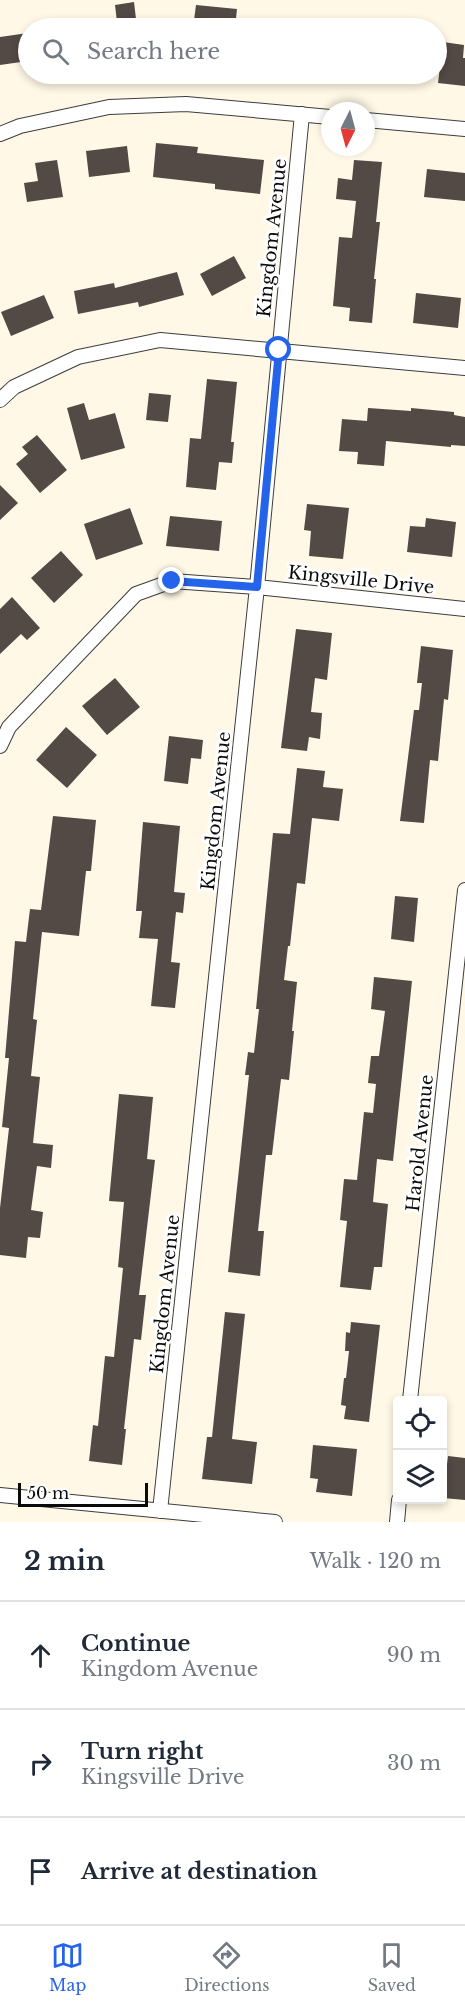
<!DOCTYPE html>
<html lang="en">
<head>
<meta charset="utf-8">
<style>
  body { margin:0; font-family:"Libre Baskerville",serif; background:#f6f6f7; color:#1f2937 }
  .controls { position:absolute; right:18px; bottom:18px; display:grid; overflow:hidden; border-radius:6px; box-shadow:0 3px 9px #0003 }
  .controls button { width:54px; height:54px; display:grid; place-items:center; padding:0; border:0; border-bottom:2px solid #e0e1e3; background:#fff; color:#1f2937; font:30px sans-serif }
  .compass { position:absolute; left:321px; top:102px; width:54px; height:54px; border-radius:50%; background:#fff; box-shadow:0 3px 9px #0003; rotate:186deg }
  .scale { position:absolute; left:18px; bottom:15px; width:130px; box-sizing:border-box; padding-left:6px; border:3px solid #0a0a0a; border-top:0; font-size:16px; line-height:21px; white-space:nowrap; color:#0a0a0a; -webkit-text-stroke:4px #fff; paint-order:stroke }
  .stop { position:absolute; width:18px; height:18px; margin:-14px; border:4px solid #2563eb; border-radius:50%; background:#fff }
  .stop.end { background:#2563eb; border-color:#fff; box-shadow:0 2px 6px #0008 }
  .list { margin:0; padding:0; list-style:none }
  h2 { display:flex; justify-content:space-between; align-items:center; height:78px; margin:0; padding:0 24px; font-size:26px }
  h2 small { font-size:20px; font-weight:400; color:#747a83 }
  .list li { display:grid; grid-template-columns:39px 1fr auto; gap:18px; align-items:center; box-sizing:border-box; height:108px; padding:0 24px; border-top:2px solid #e0e1e3 }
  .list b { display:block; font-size:22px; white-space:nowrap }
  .list p { margin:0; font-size:20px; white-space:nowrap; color:#747a83 }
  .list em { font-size:20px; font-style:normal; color:#747a83 }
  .icon { flex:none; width:33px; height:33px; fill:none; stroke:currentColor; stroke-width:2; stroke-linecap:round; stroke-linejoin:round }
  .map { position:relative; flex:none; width:465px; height:1522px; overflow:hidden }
  .search { position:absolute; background:#fff; box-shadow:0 3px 9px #0003; left:18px; right:18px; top:18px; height:66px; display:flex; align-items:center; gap:15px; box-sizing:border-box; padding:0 21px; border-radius:33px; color:#747a83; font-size:22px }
  .sheet { height:402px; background:#fff }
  nav { display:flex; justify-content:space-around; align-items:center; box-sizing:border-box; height:84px; border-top:2px solid #e0e1e3; background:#fff; font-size:16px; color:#747a83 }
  nav a { display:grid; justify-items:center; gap:3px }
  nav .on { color:#2563eb }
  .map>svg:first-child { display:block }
  .building { fill:#534945 }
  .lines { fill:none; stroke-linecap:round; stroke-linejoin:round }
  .street-casing { stroke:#3d3d3d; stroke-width:16 }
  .street { stroke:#fff; stroke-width:14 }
  .route { stroke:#2563eb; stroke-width:8 }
  .labels { text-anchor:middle; stroke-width:6; stroke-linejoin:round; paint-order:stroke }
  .street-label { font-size:18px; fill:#0a0a0a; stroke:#fff }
</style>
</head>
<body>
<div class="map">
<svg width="465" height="1522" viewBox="0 0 465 1522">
  <rect width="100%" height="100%" fill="#fff8e6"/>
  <path class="building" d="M 134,2 L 136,19 L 117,22 L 115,5 Z
    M 196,5 L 237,9 L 235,28 L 193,28 Z
    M 28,33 L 28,61 L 0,65 L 0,37 Z
    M 443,42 L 464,45 L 463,58 L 465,58 L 465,86 L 438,83 Z
    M 156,143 L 198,147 L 197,153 L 264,160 L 260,194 L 215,189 L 215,184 L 153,177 Z
    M 127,146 L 130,172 L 89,177 L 86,151 Z
    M 57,160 L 63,197 L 27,202 L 24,183 L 38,181 L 35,163 Z
    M 354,160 L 382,162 L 376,222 L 380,222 L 374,279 L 376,279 L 372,323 L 349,321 L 350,308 L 333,306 L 339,237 L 352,238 L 356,201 L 336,199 L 338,178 L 352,180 Z
    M 427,169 L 465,173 L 465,201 L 424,197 Z
    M 234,256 L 246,278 L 212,296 L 200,274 Z
    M 177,272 L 184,295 L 139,307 L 138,302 L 78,314 L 74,291 L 114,283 L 115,288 Z
    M 416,293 L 461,298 L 458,328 L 413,323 Z
    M 44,295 L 54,318 L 11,336 L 1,312 Z
    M 207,379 L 237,382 L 231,442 L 234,442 L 232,463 L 219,462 L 216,490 L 186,487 L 190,438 L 201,439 Z
    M 149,393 L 171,395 L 168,422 L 146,420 Z
    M 84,403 L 89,420 L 115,413 L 125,448 L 81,460 L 67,408 Z
    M 368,408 L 411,411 L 411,408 L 454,412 L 454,415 L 465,417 L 465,446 L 451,445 L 451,447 L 386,441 L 384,466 L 357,464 L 358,452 L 339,451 L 342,419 L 367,421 Z
    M 37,435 L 67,470 L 40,493 L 16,464 L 28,454 L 22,447 Z
    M 0,485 L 18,503 L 0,520 Z
    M 307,504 L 349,508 L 343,559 L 309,556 L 311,531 L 304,530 Z
    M 130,508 L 143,544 L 96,560 L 84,524 Z
    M 170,516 L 222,521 L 219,551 L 166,546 Z
    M 426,518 L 456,522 L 452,557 L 407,552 L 410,526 L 425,527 Z
    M 61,551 L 83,575 L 54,603 L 31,578 Z
    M 12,597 L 40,628 L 27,640 L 21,634 L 0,654 L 0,609 Z
    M 296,629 L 332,633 L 327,680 L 315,678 L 311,712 L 322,713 L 320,739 L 309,737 L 307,751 L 281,748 Z
    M 421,646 L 453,650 L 448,700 L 444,699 L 438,761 L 430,760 L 424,823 L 400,821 L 414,710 L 419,710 L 422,683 L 417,683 Z
    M 115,678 L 140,707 L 107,735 L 82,706 Z
    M 66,727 L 97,755 L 67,788 L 36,760 Z
    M 169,736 L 203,740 L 201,759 L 191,758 L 188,784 L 164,781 Z
    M 297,768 L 325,771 L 323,787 L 343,789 L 339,821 L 312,818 L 305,884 L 297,883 L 290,946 L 288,946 L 284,980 L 297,982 L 292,1031 L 294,1031 L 289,1080 L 281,1079 L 272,1155 L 266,1155 L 258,1231 L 264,1231 L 260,1276 L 228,1272 L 249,1075 L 245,1075 L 248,1052 L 254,1053 L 259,1009 L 256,1009 L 273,833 L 290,834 Z
    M 53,816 L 96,820 L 91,871 L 86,871 L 79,936 L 42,932 L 33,1019 L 37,1020 L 31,1076 L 40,1077 L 33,1143 L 53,1145 L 51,1168 L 37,1166 L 31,1210 L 43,1212 L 40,1238 L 28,1237 L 26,1258 L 0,1255 L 0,1208 L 9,1128 L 2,1127 L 9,1058 L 5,1058 L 15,941 L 26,942 L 30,909 L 41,910 Z
    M 143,822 L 180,826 L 174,892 L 185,893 L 183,913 L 176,912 L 171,962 L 180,963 L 175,1008 L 151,1006 L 158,939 L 139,938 L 142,911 L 136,911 Z
    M 395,896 L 418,898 L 414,942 L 391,939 Z
    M 374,977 L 412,981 L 393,1161 L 377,1159 L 373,1202 L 388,1204 L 382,1267 L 374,1267 L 371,1290 L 340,1287 L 347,1221 L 340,1220 L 344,1179 L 357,1180 L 364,1112 L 373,1113 L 376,1084 L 368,1083 L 371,1056 L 379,1056 L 385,1011 L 371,1009 Z
    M 119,1094 L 153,1097 L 147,1159 L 155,1160 L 139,1295 L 146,1295 L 141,1340 L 134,1339 L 124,1429 L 126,1429 L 122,1465 L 89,1461 L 93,1425 L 98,1426 L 105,1356 L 114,1357 L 123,1268 L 118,1267 L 124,1202 L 109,1201 Z
    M 225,1312 L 245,1314 L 232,1439 L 257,1442 L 252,1484 L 202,1479 L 207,1437 L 212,1437 Z
    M 351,1322 L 380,1325 L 369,1422 L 344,1419 L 346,1406 L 341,1405 L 344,1378 L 346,1378 L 349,1351 L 345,1351 L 346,1332 L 350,1333 Z
    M 313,1445 L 357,1449 L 352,1496 L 316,1492 L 318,1479 L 310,1478 Z
    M 448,1456 L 465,1458 L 465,1500 L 443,1498 Z"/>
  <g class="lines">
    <defs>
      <path id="street" d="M 366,120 L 465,129
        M 0,134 L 20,126 L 109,107 L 186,104 L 330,117
        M 0,400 L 14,387 L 78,357 L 160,340 L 465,368
        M 0,746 L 9,727 L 136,594 L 172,581 L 257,587 L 465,609
        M 410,1400 L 465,890
        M 0,1495 L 275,1522
        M 160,1511 L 257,587 L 302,114
        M 397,1522 L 399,1500"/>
    </defs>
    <use href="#street" class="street-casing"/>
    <use href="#street" class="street"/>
  </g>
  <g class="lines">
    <path class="route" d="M 172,581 L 257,587 L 279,350"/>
  </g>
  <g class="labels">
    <g class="street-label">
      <text transform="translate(272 238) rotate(-84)" y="6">Kingdom Avenue</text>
      <text transform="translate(361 580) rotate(6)" y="6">Kingsville Drive</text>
      <text transform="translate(216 811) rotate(-84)" y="6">Kingdom Avenue</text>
      <text transform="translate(420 1143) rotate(-84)" y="6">Harold Avenue</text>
      <text transform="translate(165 1294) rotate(-84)" y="6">Kingdom Avenue</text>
    </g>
  </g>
</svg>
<div class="controls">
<button><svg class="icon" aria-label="locate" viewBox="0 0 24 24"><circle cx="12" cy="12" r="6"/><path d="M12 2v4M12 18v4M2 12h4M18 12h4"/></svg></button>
<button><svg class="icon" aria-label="layers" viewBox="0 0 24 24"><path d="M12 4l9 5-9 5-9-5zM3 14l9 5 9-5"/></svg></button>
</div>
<svg class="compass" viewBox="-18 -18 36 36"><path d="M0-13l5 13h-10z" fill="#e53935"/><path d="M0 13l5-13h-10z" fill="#747a83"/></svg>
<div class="scale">50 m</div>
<div class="stop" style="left:279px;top:350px"></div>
<div class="stop end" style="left:172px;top:581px"></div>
<div class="search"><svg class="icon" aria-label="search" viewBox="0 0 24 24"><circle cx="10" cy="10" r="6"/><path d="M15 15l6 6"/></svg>Search here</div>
</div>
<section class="sheet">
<h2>2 min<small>Walk · 120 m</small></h2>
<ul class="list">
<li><svg class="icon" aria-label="ahead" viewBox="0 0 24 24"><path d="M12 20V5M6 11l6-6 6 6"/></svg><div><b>Continue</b><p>Kingdom Avenue</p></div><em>90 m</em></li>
<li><svg class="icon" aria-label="right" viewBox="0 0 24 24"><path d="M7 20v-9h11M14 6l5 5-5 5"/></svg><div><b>Turn right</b><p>Kingsville Drive</p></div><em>30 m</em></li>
<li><svg class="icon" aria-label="arrive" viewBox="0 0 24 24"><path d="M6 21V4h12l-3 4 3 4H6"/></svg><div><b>Arrive at destination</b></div></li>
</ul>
</section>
<nav>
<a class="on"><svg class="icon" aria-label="map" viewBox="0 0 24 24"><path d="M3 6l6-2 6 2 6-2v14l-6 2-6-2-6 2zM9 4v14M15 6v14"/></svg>Map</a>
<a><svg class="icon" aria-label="directions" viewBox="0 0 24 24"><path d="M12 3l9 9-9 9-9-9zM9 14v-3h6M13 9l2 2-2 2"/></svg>Directions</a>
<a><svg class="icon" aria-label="saved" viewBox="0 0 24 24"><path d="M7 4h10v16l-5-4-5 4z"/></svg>Saved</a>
</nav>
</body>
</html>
